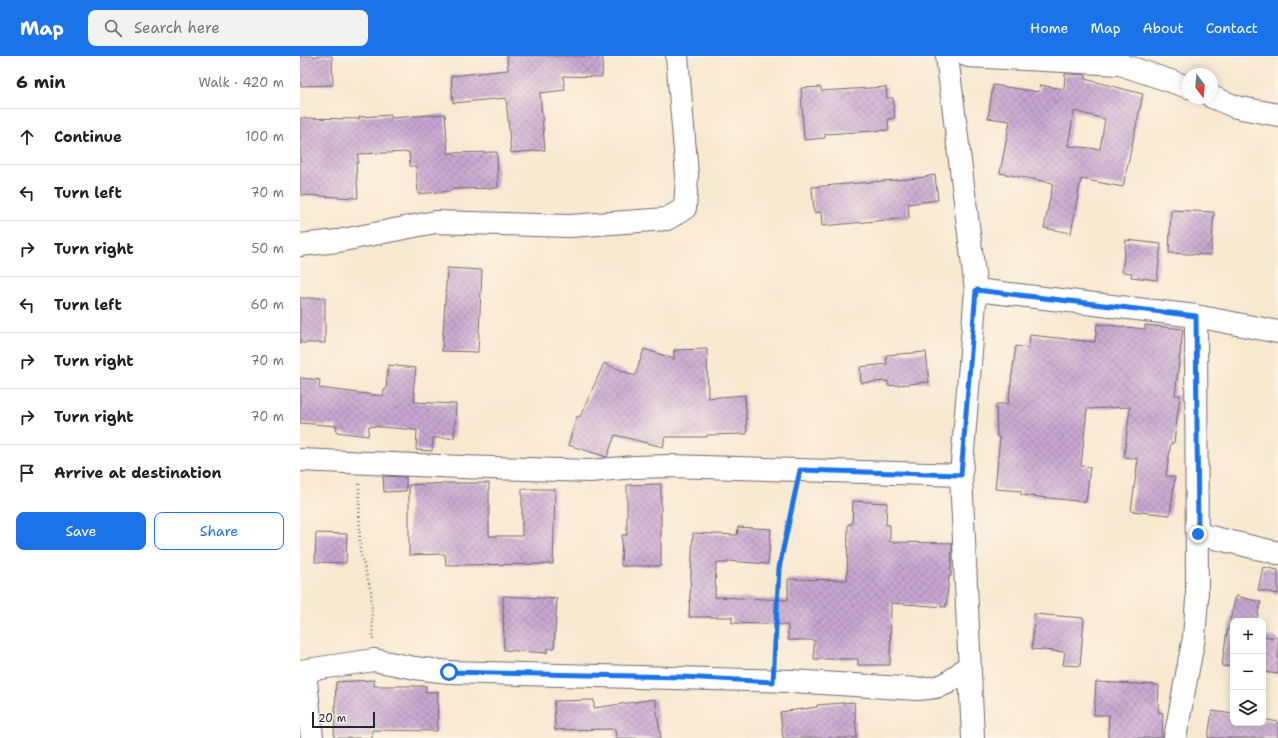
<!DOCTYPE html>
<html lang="en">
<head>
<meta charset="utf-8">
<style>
  body { margin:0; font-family:"Shantell Sans",sans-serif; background:#f2f2f2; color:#202124 }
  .controls { position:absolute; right:12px; bottom:12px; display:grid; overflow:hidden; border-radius:8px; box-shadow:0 2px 10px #0003 }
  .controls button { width:36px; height:36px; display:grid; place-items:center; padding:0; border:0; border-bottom:1px solid #e0e0e0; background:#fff; color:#202124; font:20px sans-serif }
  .compass { position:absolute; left:882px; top:12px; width:36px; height:36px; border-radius:50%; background:#fff; box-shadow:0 2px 10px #0003; rotate:164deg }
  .scale { position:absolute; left:12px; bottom:10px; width:63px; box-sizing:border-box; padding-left:4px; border:2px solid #22223b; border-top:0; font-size:11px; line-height:14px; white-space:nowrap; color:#22223b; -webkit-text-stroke:3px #fcf5e5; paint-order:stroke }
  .stop { position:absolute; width:12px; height:12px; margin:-9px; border:3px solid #1a73e8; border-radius:50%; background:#fff }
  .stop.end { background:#1a73e8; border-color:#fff; box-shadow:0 1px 4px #0008 }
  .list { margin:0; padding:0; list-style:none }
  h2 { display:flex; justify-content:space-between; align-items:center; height:52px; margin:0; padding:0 16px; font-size:17px }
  h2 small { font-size:13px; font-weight:400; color:#757577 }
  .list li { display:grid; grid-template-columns:26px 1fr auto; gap:12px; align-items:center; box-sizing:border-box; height:56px; padding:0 16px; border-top:1px solid #e0e0e0 }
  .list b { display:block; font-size:15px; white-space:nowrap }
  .list em { font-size:13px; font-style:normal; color:#757577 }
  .actions { display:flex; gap:8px; padding:12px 16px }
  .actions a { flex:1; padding:9px 0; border:1px solid #1a73e8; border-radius:8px; text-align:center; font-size:14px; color:#1a73e8 }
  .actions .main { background:#1a73e8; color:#fff }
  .icon { flex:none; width:22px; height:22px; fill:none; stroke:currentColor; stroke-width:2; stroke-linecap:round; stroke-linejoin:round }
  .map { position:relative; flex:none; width:978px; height:682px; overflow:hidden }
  header { display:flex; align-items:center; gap:24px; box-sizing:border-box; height:56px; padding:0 20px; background:#1a73e8; color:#fff }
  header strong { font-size:19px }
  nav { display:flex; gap:22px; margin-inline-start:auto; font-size:14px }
  .search { width:280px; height:36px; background:#f2f2f2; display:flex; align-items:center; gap:10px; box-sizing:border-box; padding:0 14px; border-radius:8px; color:#757577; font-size:15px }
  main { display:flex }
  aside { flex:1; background:#fff }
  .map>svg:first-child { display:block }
  .building { fill:url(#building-cross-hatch); fill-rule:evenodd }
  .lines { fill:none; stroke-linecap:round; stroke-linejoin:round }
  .minor-casing { stroke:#6d676f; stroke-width:24 }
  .path { stroke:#6d676f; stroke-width:2.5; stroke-dasharray:1 3; stroke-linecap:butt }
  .minor { stroke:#fff; stroke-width:22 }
  .route { stroke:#1a73e8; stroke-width:5 }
</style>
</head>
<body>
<header>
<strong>Map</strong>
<div class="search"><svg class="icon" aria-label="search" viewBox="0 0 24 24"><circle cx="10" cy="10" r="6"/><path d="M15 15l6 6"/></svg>Search here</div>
<nav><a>Home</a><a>Map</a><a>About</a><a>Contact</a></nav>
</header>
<main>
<aside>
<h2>6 min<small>Walk · 420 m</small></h2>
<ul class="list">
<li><svg class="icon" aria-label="ahead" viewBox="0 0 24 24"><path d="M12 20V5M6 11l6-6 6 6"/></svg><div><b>Continue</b></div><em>100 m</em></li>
<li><svg class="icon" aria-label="left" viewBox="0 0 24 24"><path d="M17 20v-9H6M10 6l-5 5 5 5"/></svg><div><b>Turn left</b></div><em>70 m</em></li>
<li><svg class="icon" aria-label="right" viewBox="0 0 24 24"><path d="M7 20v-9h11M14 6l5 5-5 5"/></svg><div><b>Turn right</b></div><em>50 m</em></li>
<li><svg class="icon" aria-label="left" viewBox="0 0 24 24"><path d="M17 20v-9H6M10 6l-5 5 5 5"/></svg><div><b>Turn left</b></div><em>60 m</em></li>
<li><svg class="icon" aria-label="right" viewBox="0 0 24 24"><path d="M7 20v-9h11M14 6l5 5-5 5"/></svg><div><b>Turn right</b></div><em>70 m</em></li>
<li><svg class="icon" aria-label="right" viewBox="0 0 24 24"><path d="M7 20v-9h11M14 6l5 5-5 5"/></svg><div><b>Turn right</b></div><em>70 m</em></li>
<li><svg class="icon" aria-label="arrive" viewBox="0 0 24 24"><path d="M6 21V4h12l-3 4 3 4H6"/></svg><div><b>Arrive at destination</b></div></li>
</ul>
<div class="actions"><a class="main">Save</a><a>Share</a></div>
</aside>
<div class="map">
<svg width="978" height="682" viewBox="0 0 978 682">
  <defs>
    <pattern id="building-cross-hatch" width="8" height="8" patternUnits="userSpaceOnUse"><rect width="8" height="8" fill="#c7a6d0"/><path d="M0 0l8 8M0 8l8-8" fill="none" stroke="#a187aa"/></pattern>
  </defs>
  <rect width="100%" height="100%" fill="#fcf5e5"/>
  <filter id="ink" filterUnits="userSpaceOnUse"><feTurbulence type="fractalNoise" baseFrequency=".025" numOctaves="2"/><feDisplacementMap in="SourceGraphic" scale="8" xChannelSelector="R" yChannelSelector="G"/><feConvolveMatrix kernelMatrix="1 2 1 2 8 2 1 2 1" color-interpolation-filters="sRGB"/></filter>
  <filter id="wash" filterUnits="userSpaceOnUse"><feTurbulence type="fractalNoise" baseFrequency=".012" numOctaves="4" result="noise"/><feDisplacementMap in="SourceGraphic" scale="16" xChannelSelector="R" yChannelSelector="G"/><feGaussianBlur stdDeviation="0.9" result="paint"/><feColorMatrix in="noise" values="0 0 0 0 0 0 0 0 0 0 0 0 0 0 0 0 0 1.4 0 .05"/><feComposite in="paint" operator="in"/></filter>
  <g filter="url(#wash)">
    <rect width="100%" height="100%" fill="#f8e8d0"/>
    <g id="blocks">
      <path class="building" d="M 0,0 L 32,0 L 33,29 L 0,30 Z
        M 207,0 L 303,0 L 302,21 L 263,20 L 265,34 L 240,37 L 245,94 L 211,97 L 206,42 L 153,47 L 151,20 L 208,14 Z
        M 765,18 L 786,19 L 785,23 L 843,38 L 823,131 L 781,123 L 771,177 L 744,172 L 753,127 L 700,117 L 710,65 L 688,62 L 693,29 L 739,36 L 740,29 L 764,33 ZM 774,55 L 805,63 L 800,93 L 768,90 Z
        M 521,31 L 521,35 L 586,31 L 587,42 L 593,42 L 595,62 L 588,63 L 589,74 L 525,78 L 525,82 L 504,84 L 501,32 Z
        M 145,58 L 148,97 L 197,96 L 198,132 L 151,133 L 151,135 L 118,138 L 116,110 L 110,110 L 109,96 L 58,98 L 58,107 L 56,107 L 58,142 L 0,139 L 0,62 L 59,63 L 59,61 L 91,59 L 91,62 Z
        M 635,119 L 638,144 L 608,148 L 609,162 L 522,170 L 521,156 L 514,157 L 512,131 L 618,122 Z
        M 871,154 L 914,156 L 911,199 L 869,197 Z
        M 826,184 L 861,188 L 857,224 L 831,221 L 832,217 L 822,216 Z
        M 147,212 L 182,214 L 178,296 L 142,295 Z
        M 0,242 L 25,242 L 25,287 L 0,287 Z
        M 797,268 L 845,273 L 845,269 L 883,273 L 875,339 L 880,339 L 874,387 L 871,387 L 866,420 L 875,421 L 870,459 L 831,455 L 838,403 L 824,401 L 830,351 L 787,353 L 781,410 L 790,411 L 786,446 L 721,439 L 721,435 L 695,433 L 700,381 L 697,381 L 696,348 L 708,348 L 716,290 L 729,292 L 730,279 L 795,286 Z
        M 344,293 L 374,303 L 374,294 L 407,293 L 408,342 L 445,339 L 447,378 L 407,379 L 407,381 L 365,381 L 363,391 L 315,379 L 307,401 L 268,389 L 277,360 L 280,361 L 304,307 L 335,320 Z
        M 626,296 L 629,326 L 588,330 L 588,325 L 561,327 L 560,311 L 587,308 L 586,299 Z
        M 88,309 L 116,312 L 113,336 L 115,336 L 114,346 L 156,348 L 154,382 L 133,382 L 132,395 L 116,394 L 117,374 L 69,370 L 68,380 L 36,376 L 37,370 L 0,367 L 0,322 L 20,324 L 19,332 L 83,340 L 84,334 L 86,334 Z
        M 83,420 L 106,421 L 106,435 L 84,436 Z
        M 150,427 L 189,427 L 189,480 L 222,480 L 222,433 L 255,433 L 253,508 L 146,509 L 145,498 L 109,499 L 109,429 Z
        M 361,428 L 361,510 L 321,510 L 322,479 L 327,479 L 327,429 Z
        M 553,445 L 587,447 L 586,469 L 590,469 L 590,486 L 652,487 L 651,520 L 649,520 L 646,551 L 591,547 L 590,609 L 558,609 L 558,603 L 514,603 L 514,584 L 488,584 L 488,569 L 432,567 L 432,561 L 389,561 L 393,477 L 437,479 L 438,471 L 471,473 L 468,508 L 428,505 L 428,507 L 416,507 L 415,541 L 488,544 L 488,523 L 547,524 L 548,468 L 552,468 Z
        M 16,477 L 47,478 L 46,507 L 15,506 Z
        M 963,511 L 978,514 L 978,538 L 958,534 Z
        M 203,540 L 257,543 L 254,593 L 247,592 L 247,597 L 204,594 Z
        M 936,540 L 961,546 L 956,565 L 933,565 L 933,611 L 922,610 L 926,581 Z
        M 734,558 L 784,562 L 780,610 L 763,609 L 765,596 L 732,593 Z
        M 963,580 L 978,582 L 978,618 L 963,616 Z
        M 74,624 L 74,630 L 126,630 L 126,636 L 138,636 L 137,675 L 72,674 L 72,682 L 34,682 L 36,626 Z
        M 796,626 L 859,629 L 858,656 L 863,657 L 862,682 L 808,682 L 809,659 L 794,659 Z
        M 355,643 L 361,682 L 316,682 L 315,673 L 255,674 L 254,645 L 294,644 L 294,652 Z
        M 554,646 L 557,682 L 483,682 L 480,656 L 517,651 L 517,649 Z
        M 912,655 L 933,658 L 933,667 L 963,667 L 963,663 L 978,666 L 978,682 L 908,682 Z"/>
    </g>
  </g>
  <g filter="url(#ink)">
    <use href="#blocks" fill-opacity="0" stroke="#6d676f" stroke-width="1"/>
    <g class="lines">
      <defs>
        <path id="minor" d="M 647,0 L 676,234 L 661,419 L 673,682
          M 668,0 L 820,8 L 888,31
          M 912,41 L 936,51 L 978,59
          M 0,189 L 38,185 L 135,166 L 270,170 L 367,163 L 385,152 L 387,119 L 377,0
          M 676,234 L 896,260 L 978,276
          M 0,404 L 162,411 L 290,415 L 334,411 L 370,410 L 661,419
          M 898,478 L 978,497
          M 0,615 L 74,604 L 115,612 L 149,616 L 491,625 L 617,633 C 644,632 649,628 669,609
          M 5,615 L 12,682
          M 875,682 L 894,581 L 897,544 L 896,260"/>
      </defs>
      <use href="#minor" class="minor-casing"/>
      <path class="path" d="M 59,428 L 60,495 L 71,535 L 73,584
        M 474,603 L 479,512 L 495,436"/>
      <use href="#minor" class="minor"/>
    </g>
  </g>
  <g class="lines" filter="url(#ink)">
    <path class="route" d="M 149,616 L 383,621 L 473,626 L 479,512 L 500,414 L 661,419 L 676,234 L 896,260 L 898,478"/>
  </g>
</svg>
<div class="controls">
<button>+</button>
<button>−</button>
<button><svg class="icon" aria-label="layers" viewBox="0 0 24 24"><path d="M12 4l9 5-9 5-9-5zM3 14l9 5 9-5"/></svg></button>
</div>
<svg class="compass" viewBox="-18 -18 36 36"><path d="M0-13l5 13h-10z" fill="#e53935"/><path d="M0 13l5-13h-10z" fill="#757577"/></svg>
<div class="scale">20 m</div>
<div class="stop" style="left:149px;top:616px"></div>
<div class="stop end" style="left:898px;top:478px"></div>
</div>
</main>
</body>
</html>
